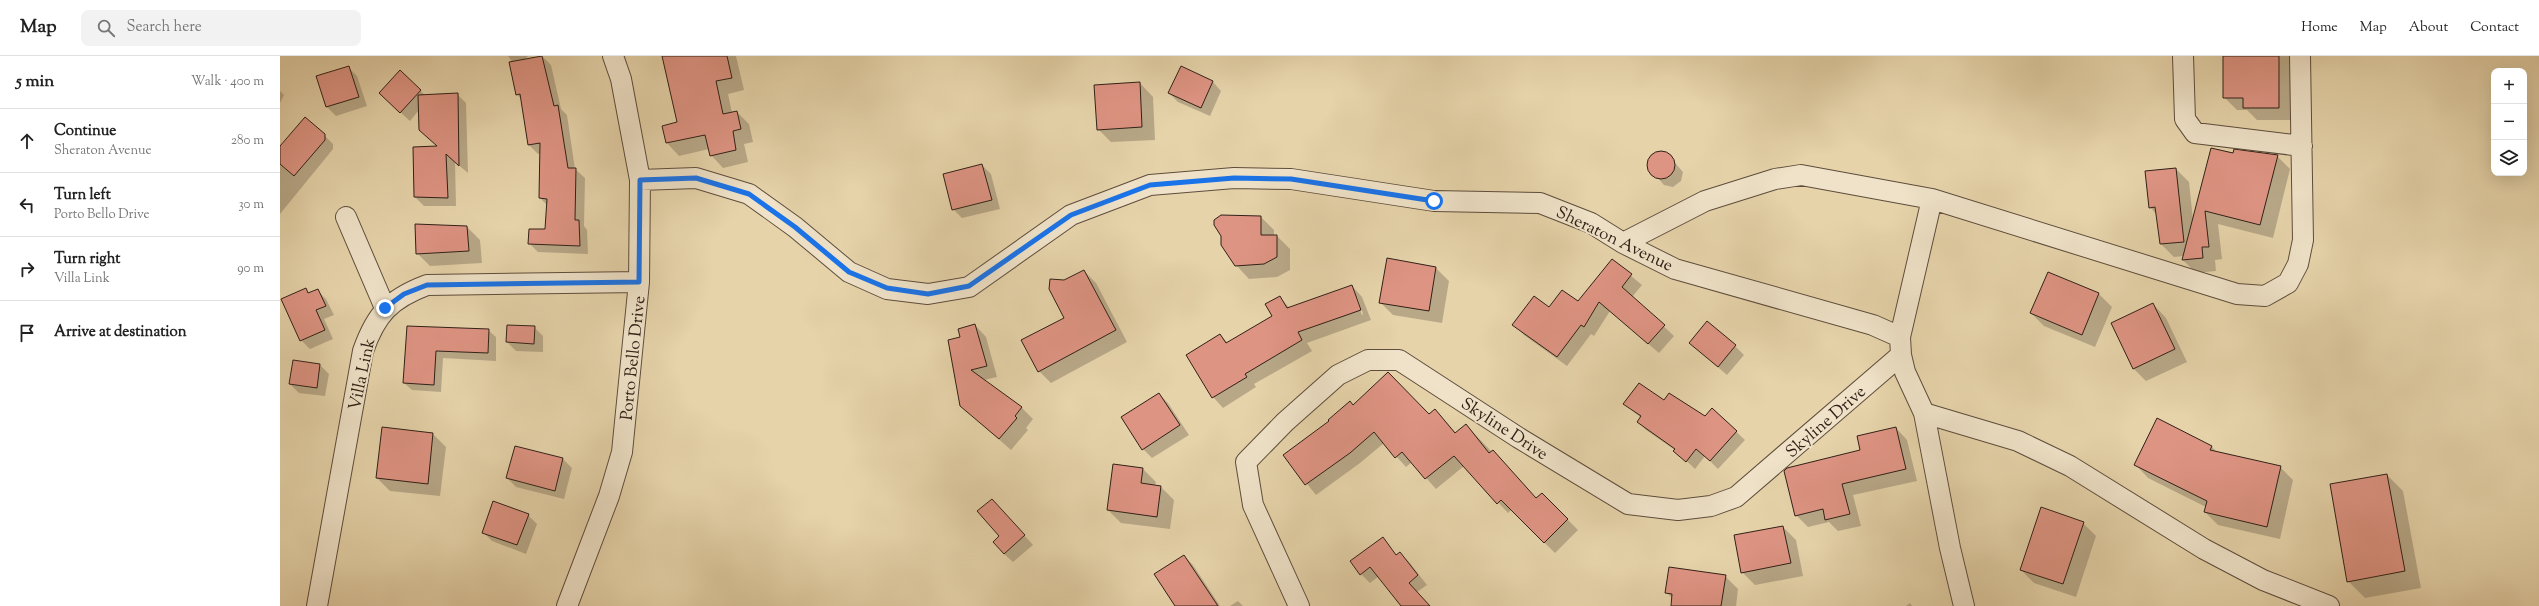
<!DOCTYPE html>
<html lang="en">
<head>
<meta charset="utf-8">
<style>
  body { margin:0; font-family:"Sorts Mill Goudy",serif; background:#f2f2f2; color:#222 }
  .controls { position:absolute; right:12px; top:12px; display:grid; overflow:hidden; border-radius:8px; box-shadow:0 4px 16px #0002 }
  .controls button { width:36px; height:36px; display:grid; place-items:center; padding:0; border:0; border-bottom:1px solid #e0e0e0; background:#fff; color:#222; font:20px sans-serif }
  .stop { position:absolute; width:12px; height:12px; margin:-9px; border:3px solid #1a73e8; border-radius:50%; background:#fff }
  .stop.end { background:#1a73e8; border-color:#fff; box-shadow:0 1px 4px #0008 }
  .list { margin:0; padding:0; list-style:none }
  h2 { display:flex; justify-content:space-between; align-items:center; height:52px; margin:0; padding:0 16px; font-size:17px }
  h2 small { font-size:13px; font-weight:400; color:#767676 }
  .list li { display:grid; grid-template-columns:26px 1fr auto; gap:12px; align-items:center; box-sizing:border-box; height:64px; padding:0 16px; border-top:1px solid #e0e0e0 }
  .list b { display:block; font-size:15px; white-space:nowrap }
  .list p { margin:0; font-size:13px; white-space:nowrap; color:#767676 }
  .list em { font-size:13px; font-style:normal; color:#767676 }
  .icon { flex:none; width:22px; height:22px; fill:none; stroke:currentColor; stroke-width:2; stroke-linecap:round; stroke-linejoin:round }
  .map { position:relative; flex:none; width:2259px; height:550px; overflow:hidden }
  header { display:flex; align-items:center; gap:24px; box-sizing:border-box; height:56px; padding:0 20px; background:#fff; border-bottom:1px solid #e0e0e0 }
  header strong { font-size:19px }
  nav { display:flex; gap:22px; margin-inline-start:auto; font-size:14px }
  .search { width:280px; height:36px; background:#f2f2f2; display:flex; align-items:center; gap:10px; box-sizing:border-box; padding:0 14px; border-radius:8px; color:#767676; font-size:15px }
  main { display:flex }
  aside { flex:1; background:#fff }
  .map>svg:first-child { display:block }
  .shadow { fill:#0003; fill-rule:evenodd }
  .building { fill:#de9483; stroke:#302017 }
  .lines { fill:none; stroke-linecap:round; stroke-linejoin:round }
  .street-casing { stroke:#5e4d3c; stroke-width:22 }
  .street { stroke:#efe2c8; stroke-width:20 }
  .route { stroke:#1a73e8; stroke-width:5 }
  .labels { text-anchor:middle; stroke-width:4; stroke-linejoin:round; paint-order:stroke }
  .street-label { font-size:17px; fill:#302017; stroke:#efe2c8 }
</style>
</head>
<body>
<header>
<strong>Map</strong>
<div class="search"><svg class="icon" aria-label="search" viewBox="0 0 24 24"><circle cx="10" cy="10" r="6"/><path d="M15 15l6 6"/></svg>Search here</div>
<nav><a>Home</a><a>Map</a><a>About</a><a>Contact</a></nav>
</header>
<main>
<aside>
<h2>5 min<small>Walk · 400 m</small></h2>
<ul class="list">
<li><svg class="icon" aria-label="ahead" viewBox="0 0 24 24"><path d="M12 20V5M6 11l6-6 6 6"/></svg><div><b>Continue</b><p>Sheraton Avenue</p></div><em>280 m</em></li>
<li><svg class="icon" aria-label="left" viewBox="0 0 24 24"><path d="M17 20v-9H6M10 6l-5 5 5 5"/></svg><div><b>Turn left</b><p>Porto Bello Drive</p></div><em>30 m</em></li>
<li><svg class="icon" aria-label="right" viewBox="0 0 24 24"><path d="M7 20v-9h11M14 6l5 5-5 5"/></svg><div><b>Turn right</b><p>Villa Link</p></div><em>90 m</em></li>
<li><svg class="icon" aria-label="arrive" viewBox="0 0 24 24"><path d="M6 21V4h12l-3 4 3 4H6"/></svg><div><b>Arrive at destination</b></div></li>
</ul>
</aside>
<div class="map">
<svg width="2259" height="550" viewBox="0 0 2259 550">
  <rect width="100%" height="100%" fill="#e6d3aa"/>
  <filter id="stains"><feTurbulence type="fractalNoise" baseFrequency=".005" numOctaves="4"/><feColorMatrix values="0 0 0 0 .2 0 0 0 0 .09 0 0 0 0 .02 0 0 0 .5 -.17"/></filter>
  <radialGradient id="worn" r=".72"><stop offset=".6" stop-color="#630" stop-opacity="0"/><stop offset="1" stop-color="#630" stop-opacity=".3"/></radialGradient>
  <path class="shadow" d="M 228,0 L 248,0 L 244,4 L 262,0 L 271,9 L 281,53 L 287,59 L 295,113 L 305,122 L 304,170 L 307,174 L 308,198 L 258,196 L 249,187 L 266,174 L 268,150 L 260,142 L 261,97 L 258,98 L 249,89 L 242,44 L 237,38 L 233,7 Z
    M 383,0 L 456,0 L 464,34 L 448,38 L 452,57 L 457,56 L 469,68 L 473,86 L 464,88 L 468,106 L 443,112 L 431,99 L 429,93 L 399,100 L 387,87 L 383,71 L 398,67 Z
    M 1944,0 L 2012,0 L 2012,64 L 1977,64 L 1967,54 L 1957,54 L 1944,41 Z
    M 68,11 L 77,20 L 87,50 L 56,60 L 47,51 Z
    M 120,16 L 146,40 L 177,38 L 186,47 L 188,117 L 175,106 L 176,150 L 144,150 L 135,141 L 158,91 L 139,54 L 130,65 L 109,46 Z
    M 933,26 L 941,35 L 930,60 L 898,46 L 889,37 Z
    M 860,27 L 873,41 L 875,84 L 831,86 L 818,73 Z
    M 0,35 L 4,39 L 0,47 Z
    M 44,79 L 53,88 L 53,93 L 0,158 L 0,92 Z
    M 1378,97 L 1388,99 L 1403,116 L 1401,125 L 1393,131 L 1384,129 L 1369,112 L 1370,102 Z
    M 1954,99 L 1997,100 L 2010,113 L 1993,182 L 1938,168 L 1942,203 L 1935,204 L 1936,215 L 1916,217 L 1903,204 L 1904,200 L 1894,201 L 1881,188 L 1877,159 L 1870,151 L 1866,116 L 1896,113 L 1909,126 L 1913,164 Z
    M 702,109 L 711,118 L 720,153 L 682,162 L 673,153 Z
    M 938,161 L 981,161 L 994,174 L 994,180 L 997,180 L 1010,193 L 1010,214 L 997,221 L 969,223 L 956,209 L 935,169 Z
    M 187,171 L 200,184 L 202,207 L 150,210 L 137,197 Z
    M 1332,204 L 1362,229 L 1352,241 L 1394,280 L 1379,297 L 1330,255 L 1314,280 L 1311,278 L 1287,310 L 1244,279 L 1234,268 L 1269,253 L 1298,247 Z
    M 1155,211 L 1169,225 L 1162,267 L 1113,259 L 1100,246 Z
    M 804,215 L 816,227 L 847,286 L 771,327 L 759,315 L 786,262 L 784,225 Z
    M 1768,217 L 1819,238 L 1832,251 L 1815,291 L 1764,270 L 1751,257 Z
    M 1072,230 L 1082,241 L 1091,264 L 1027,287 L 1032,295 L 974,328 L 976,331 L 943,352 L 933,341 L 940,279 L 948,287 L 994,261 L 999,241 L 1010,252 ZM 1075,241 L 1077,241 L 1083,258 L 1082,259 Z
    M 26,233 L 29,237 L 37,234 L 46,243 L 54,259 L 44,263 L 53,283 L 30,293 L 21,284 Z
    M 1873,248 L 1886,262 L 1907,306 L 1866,325 L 1853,312 Z
    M 695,269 L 706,281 L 717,321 L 704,324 L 742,352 L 753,363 L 746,372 L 748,374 L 731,394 L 681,350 L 682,281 Z
    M 128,271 L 208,274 L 216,281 L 216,305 L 163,302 L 161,336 L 132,334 L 124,327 Z
    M 254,271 L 263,280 L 263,296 L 236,295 L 227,286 Z
    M 1410,287 L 1455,290 L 1464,299 L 1447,319 Z
    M 40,309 L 49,318 L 45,340 L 19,337 L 10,328 Z
    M 879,338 L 888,347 L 909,379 L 872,402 L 863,393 Z
    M 1345,348 L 1425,361 L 1432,353 L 1465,384 L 1438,413 L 1425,400 L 1415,413 L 1395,394 L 1366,374 L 1358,366 L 1361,362 Z
    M 1073,350 L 1149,359 L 1155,354 L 1176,377 L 1186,369 L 1257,443 L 1262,438 L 1298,474 L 1275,497 L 1231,454 L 1228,457 L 1184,410 L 1156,433 L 1132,406 L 1126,411 L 1104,387 L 1080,407 L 1036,439 L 1004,399 Z
    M 1878,364 L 1932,391 L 1938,397 L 2000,411 L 2013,424 L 2000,483 L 1938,469 L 1925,456 L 1926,451 L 1868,422 L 1855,408 Z
    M 1616,372 L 1627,384 L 1637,425 L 1573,439 L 1581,470 L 1558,475 L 1549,466 L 1528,471 L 1516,459 L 1581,394 Z
    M 153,378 L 166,391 L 160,440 L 110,435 L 97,422 Z
    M 283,403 L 292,412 L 284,443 L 236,431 L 227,422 Z
    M 834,409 L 863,413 L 876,426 L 875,430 L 881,431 L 894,444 L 890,473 L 841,467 L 828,454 Z
    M 2107,419 L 2123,435 L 2141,532 L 2085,542 L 2068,525 Z
    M 721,453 L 753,489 L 733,506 L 724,498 L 721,480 Z
    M 248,459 L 257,468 L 246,498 L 212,485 L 203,476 Z
    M 1803,467 L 1816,480 L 1796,541 L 1754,527 L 1741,514 Z
    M 1503,471 L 1516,484 L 1523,520 L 1475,529 L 1462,516 Z
    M 1103,483 L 1117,500 L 1120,497 L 1129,506 L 1147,529 L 1137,536 L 1150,550 L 1121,550 L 1099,520 L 1090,527 L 1081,518 Z
    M 904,500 L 913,509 L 940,550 L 897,550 Z
    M 1445,520 L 1458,533 L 1456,550 L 1392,550 L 1393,543 L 1386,536 Z
    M 958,545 L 963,550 L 950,550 Z
    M 1630,547 L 1632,550 L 1626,550 Z"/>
  <path class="building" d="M 262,0 L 274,50 L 278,49 L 288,112 L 296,112 L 295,164 L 299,164 L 300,190 L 248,188 L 249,173 L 265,173 L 267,143 L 259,142 L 260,87 L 248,89 L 240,38 L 236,39 L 229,6 Z
    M 382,0 L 447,0 L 452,22 L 436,25 L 443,58 L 457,55 L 461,73 L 453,75 L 456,94 L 430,100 L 425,79 L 386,87 L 382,70 L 397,66 Z
    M 1943,0 L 1999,0 L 1999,52 L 1963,52 L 1963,42 L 1943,42 Z
    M 69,10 L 79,41 L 46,51 L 36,20 Z
    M 901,10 L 933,25 L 921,52 L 888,37 Z
    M 120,14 L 141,34 L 120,57 L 99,37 Z
    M 860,26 L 862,71 L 817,74 L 814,29 Z
    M 178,37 L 179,110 L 166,98 L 168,142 L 134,141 L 133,91 L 157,90 L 139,74 L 138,39 Z
    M 25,61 L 45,78 L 45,84 L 14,120 L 0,108 L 0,90 Z
    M 1931,92 L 1953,97 L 1954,93 L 1998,99 L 1980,169 L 1925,155 L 1929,191 L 1922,191 L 1923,202 L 1902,204 Z
    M1367 109a14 14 0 1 1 28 0a14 14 0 1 1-28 0Z
    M 702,108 L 712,144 L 672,154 L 663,118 Z
    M 1896,112 L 1904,186 L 1880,188 L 1875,151 L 1869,152 L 1865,115 Z
    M 941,159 L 981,160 L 981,179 L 997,179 L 997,201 L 984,208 L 955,210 L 941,189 L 941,180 L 934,169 L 934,164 Z
    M 135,168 L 187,170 L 189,195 L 136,198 Z
    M 1107,202 L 1156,211 L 1149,255 L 1099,247 Z
    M 1332,203 L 1352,218 L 1342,231 L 1385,269 L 1368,288 L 1319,246 L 1304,271 L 1301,269 L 1277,301 L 1232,269 L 1254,240 L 1269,251 L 1282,234 L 1298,245 Z
    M 804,214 L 836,274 L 758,316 L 741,284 L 784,262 L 769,233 L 770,223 L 784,224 Z
    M 1768,216 L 1819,237 L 1802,279 L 1750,257 Z
    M 1072,229 L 1081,254 L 1018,276 L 1022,284 L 965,318 L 967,321 L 932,342 L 906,299 L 940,278 L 946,287 L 992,260 L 985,248 L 1000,240 L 1007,252 Z
    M 26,232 L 28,237 L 38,233 L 46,250 L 36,254 L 45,274 L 20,285 L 1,243 Z
    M 1873,247 L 1895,293 L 1853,313 L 1831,267 Z
    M 1427,265 L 1456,289 L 1438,311 L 1409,287 Z
    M 695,268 L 707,310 L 691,314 L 742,351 L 735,360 L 737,362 L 719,383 L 680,350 L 668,284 L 680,281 L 678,273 Z
    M 227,269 L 255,270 L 254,288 L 226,286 Z
    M 127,270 L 209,273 L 208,297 L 156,295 L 154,329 L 123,327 Z
    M 13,304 L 40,308 L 37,332 L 9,328 Z
    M 1108,316 L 1149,358 L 1155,353 L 1175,377 L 1186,368 L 1209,397 L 1213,394 L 1256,442 L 1262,437 L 1288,463 L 1264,487 L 1221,444 L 1217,448 L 1174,400 L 1145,423 L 1122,396 L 1115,402 L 1094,376 L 1070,397 L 1025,429 L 1003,399 L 1049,365 L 1048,364 L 1070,345 L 1073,349 Z
    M 1359,327 L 1384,344 L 1389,337 L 1425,360 L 1432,352 L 1457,375 L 1430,405 L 1416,393 L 1406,406 L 1393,395 L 1395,393 L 1357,366 L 1361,360 L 1343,348 Z
    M 879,337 L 900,369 L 862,394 L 841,361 Z
    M 1877,362 L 1932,390 L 1930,394 L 2001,410 L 1987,471 L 1924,456 L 1927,445 L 1854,409 Z
    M 102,371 L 153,377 L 148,428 L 96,422 Z
    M 1616,371 L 1626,413 L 1562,428 L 1570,458 L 1545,464 L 1543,453 L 1515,460 L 1504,415 L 1507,412 L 1580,394 L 1577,380 Z
    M 235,390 L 283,402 L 275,435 L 226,422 Z
    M 833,408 L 863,412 L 861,427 L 881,430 L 877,461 L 827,454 Z
    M 2107,418 L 2125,515 L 2067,526 L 2050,428 Z
    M 712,443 L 745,479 L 724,498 L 713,486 L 719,480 L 697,455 Z
    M 213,445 L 249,458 L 237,489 L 202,477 Z
    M 1761,451 L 1804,466 L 1783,528 L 1740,514 Z
    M 1503,470 L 1511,507 L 1461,517 L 1454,479 Z
    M 1103,481 L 1116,499 L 1120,496 L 1138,519 L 1129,527 L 1150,550 L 1121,550 L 1090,511 L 1080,519 L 1070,505 Z
    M 904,499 L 938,550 L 895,550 L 874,518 Z
    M 1389,511 L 1446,519 L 1441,550 L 1391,550 L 1392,538 L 1385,537 Z"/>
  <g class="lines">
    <defs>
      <path id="street" d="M 1903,0 L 1905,63 L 1915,77 L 2022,90
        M 360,124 L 416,122 L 469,138 L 515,171 L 569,216 L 607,233 L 648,238 L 689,231 L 791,159 L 870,129 L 954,122 L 1011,123 L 1154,145 L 1260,147 L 1311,167 L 1343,187 L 1395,213 L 1593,269 L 1620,281
        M 1652,143 L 1620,281 L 1621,299 L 1625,316 L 1644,357 L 1670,492 L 1684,550
        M 66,161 L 105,252
        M 1343,187 L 1425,145 L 1495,123 L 1521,119 L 1652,143 L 1957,238 L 1985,240 L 2008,227 L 2018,208 L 2023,184 L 2020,0
        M 1644,357 L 1738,385 L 1790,410 L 1924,493 L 1983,524 L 2049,550
        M 37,550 L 83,295 C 96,258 110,243 147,229 L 359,226
        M 287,550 L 329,440 L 342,396 L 359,226 L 360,124 L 341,23 L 333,0
        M 1019,550 L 973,449 L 966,406 L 1005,366 L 1058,319 L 1088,304 L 1119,304 L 1239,382 L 1348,448 L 1398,454 L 1431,450 L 1456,441 L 1621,299"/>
    </defs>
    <use href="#street" class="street-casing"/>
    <use href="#street" class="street"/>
  </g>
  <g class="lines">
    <path class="route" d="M 105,252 L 124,238 L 147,229 L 359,226 L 360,124 L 416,122 L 469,138 L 515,171 L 569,216 L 607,232 L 648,238 L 689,230 L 791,159 L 870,129 L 954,122 L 1011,123 L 1154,145"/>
  </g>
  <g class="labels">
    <g class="street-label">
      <text transform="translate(1335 182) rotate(26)" y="6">Sheraton Avenue</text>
      <text transform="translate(352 302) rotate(-84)" y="6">Porto Bello Drive</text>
      <text transform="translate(81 318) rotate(-78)" y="6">Villa Link</text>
      <text transform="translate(1545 365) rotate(-41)" y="6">Skyline Drive</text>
      <text transform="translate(1225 372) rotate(33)" y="6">Skyline Drive</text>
    </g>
  </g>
  <rect width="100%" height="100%" filter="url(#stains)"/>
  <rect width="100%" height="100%" fill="url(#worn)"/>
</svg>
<div class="controls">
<button>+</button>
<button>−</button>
<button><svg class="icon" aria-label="layers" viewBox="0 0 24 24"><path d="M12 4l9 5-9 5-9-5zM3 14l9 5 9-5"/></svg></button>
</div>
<div class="stop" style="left:1154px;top:145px"></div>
<div class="stop end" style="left:105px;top:252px"></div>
</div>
</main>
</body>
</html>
